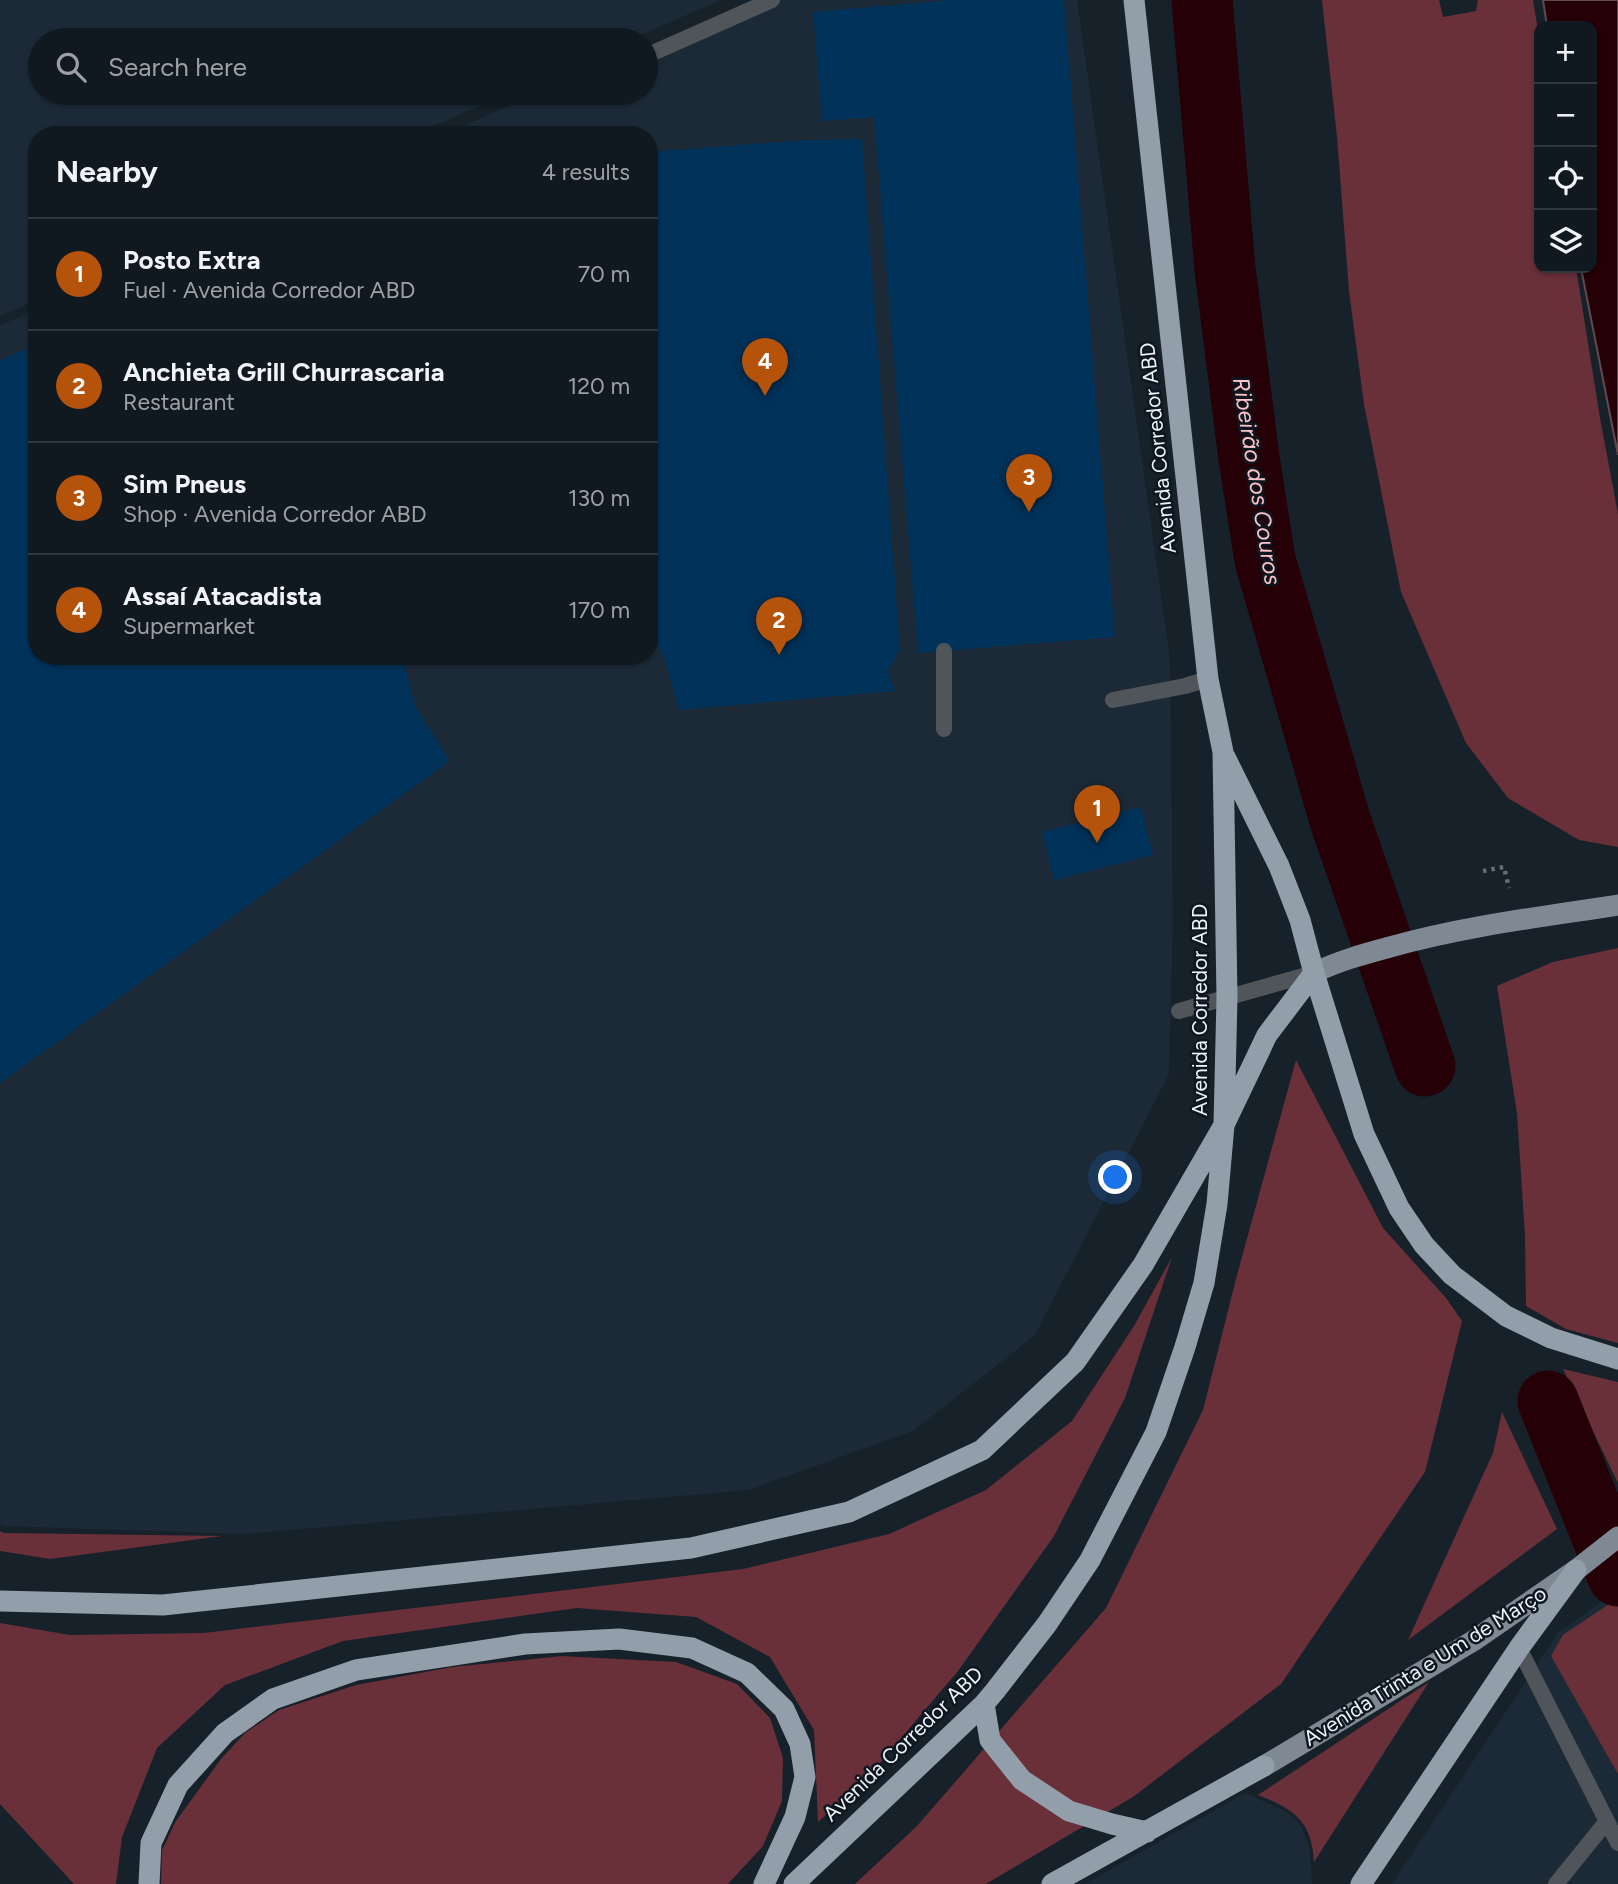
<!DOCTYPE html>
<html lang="en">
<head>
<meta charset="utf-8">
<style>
  body { margin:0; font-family:Figtree,sans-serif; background:#1e262d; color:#f1f3f6 }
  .controls { position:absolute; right:21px; top:21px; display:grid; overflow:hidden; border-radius:14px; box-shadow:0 2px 5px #0004 }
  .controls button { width:63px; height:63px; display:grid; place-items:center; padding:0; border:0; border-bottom:2px solid #30383e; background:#111920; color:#f1f3f6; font:35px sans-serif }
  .you { position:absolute; left:1116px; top:1178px; width:24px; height:24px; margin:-18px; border:5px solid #fff; border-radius:50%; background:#1a73e8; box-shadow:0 0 0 10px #1a73e833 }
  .badge { display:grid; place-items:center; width:46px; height:46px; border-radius:50%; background:#b45309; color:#fff; font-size:23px; font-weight:700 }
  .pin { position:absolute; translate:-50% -58px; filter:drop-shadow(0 2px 4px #0008) }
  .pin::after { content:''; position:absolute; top:37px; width:24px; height:21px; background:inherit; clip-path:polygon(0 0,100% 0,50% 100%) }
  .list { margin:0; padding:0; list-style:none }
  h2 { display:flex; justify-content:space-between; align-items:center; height:91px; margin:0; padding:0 28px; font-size:30px }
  h2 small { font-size:23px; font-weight:400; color:#9ca0a5 }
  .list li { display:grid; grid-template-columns:46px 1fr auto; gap:21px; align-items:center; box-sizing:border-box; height:112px; padding:0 28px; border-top:2px solid #30383e }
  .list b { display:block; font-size:26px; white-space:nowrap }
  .list p { margin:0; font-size:23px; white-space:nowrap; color:#9ca0a5 }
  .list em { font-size:23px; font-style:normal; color:#9ca0a5 }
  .icon { flex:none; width:38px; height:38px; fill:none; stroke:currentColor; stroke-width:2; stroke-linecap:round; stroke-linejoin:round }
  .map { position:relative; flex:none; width:1618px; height:1884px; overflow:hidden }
  .search { position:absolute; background:#111920; box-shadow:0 2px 5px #0004; left:28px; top:28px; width:630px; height:77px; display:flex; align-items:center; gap:18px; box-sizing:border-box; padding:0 24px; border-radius:38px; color:#9ca0a5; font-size:26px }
  .panel { position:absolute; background:#111920; box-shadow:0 2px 5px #0004; left:28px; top:126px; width:630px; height:539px; border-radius:28px }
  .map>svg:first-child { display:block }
  .built { fill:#1c2a38 }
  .green { fill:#69303a }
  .water { fill:#250007; stroke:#614950; stroke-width:2 }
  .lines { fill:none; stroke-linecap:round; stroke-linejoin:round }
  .river { stroke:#250007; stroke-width:61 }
  .building { fill:#00325a }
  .path { stroke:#646d75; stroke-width:4.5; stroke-dasharray:3.5 5; stroke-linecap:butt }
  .lane { stroke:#505559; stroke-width:16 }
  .primary { stroke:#7f8993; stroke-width:21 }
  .highway { stroke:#929eaa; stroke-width:21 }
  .labels { text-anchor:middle; stroke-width:5; stroke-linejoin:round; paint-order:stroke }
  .street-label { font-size:21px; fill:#ecf3f9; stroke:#0e1720 }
  .water-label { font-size:23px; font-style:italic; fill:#fdc1c7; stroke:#0e1720 }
</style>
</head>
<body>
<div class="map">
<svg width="1618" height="1884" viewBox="0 0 1618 1884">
  <rect width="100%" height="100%" fill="#17212a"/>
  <path class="built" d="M 0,0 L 721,0 L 629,40 L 40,40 L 40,93 L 509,93 L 413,135 L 37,135 L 37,300 L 0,316 Z
    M 754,0 L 1077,0 L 1170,659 L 1173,923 L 1169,1074 L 1035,1335 L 913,1431 L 748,1490 L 244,1534 L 5,1526 L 0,1524 L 0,325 L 37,310 L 37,656 L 649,656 L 649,135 L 442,135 L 539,93 L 646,93 L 646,47 Z
    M 1618,1590 L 1618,1884 L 1392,1884 L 1558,1633 Z
    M 1245,1793 L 1287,1812 L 1302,1827 L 1310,1851 L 1312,1884 L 1085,1884 Z"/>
  <path class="green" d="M 1322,0 L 1439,0 L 1443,17 L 1476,11 L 1478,0 L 1533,0 L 1539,37 L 1539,268 L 1576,268 L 1600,418 L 1618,514 L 1618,847 L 1579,840 L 1508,798 L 1466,743 L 1401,592 L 1364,404 L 1349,291 L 1337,137 Z
    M 1618,948 L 1618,1343 L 1566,1329 L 1526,1306 L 1525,1236 L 1517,1113 L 1497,986 L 1553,962 Z
    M 1296,1060 L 1383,1228 L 1446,1298 L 1462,1321 L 1425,1472 L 1281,1684 L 1133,1797 L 986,1884 L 855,1884 L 917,1826 L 1106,1608 L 1203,1410 L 1237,1275 Z
    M 1172,1257 L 1125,1398 L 1054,1536 L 958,1671 L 868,1777 L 818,1822 L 814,1730 L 770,1657 L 696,1617 L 577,1608 L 343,1641 L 225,1685 L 157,1748 L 122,1837 L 116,1884 L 74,1884 L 0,1804 L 0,1623 L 70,1635 L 204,1633 L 743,1569 L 889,1534 L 986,1490 L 1072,1421 L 1134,1326 Z
    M 1563,1369 L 1618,1382 L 1618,1483 Z
    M 1502,1412 L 1557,1529 L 1408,1640 L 1493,1453 Z
    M 0,1531 L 4,1533 L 222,1536 L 50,1559 L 0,1551 Z
    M 1615,1600 L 1618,1607 L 1618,1774 L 1551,1656 L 1563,1635 Z
    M 562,1656 L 676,1662 L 737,1684 L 770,1718 L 783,1758 L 782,1801 L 763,1846 L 728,1884 L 161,1884 L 162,1850 L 176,1821 L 221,1759 L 245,1733 L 279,1710 L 356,1685 L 452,1667 Z
    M 1429,1682 L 1314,1862 C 1312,1821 1294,1809 1258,1795 Z"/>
  <path class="water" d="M 1543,0 L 1618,0 L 1618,455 L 1581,268 L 1592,268 L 1592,26 L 1547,26 Z"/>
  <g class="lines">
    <path class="river" d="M 1202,0 L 1225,269 L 1249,458 L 1265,560 L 1340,820 L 1425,1066
      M 1548,1401 L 1618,1576"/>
  </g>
  <path class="building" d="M 953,0 L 1064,0 L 1115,637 L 918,653 L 874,117 L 822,121 L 813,12 Z
    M 862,139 L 900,649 L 888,671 L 895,691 L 679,710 L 664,659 L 649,621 L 649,152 L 808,140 Z
    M 37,344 L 37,656 L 402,656 L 416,708 L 450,761 L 0,1083 L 0,361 Z
    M 475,656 L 501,656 L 501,657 L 491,660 L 475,658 Z
    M 1141,807 L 1153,855 L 1054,880 L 1042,832 Z"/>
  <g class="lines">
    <path class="path" d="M 1483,871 L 1504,867 L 1509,888"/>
    <path class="lane" d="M 646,56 L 772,0
      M 557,95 L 562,93
      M 944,651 L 944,729
      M 1113,700 L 1185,686 L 1208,679
      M 1179,1011 L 1314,973
      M 1519,1648 L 1618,1843
      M 1556,1884 L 1607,1821"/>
    <path class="primary" d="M 1314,973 C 1338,961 1364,954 1390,947 C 1465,926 1541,917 1618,905
      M 1264,1766 L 1473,1641 L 1576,1570 L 1618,1537"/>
    <path class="highway" d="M 1225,757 L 1279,866 L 1300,920 L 1314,973 L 1364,1134 L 1399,1208 L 1424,1245 L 1452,1275 L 1506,1316 L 1551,1338 L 1618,1359
      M 0,1601 L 163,1605 L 691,1548 L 849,1512 L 982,1450 L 1075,1362 L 1143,1265 L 1224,1125 L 1267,1035 L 1314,973
      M 984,1704 L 990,1740 L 1022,1780 L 1069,1811 L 1112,1824 L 1147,1832
      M 149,1884 L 151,1843 L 178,1785 L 225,1733 L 273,1699 L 356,1670 L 525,1644 L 619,1639 L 692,1648 L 747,1673 L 784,1709 L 800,1744 L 805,1777 L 795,1817 L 764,1884
      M 794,1884 L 984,1704 L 995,1691 L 1047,1624 L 1090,1560 L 1156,1432 L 1185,1347 L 1204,1283 L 1217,1204 L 1224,1125 L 1227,997 L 1223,752 L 1208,679 L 1134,0
      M 1052,1884 L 1264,1766
      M 1361,1884 L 1519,1648 L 1576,1570"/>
  </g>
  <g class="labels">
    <g class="street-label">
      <text transform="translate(1158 448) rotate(-96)" y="7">Avenida Corredor ABD</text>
      <text transform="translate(1200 1010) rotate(-90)" y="7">Avenida Corredor ABD</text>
      <text transform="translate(1425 1666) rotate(-32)" y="7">Avenida Trinta e Um de Março</text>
      <text transform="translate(903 1744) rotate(-44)" y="7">Avenida Corredor ABD</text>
    </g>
    <g class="water-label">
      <text transform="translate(1257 481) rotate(81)" y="8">Ribeirão dos Couros</text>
    </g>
  </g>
</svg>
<div class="controls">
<button>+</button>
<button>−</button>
<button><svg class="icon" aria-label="locate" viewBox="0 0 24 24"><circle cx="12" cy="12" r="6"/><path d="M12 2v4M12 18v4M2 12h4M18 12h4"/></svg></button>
<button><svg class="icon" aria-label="layers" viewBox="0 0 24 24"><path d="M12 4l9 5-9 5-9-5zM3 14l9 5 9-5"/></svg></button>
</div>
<div class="you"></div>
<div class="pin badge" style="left:1097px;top:843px">1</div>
<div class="pin badge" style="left:779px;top:655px">2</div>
<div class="pin badge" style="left:1029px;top:512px">3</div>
<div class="pin badge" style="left:765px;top:396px">4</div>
<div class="search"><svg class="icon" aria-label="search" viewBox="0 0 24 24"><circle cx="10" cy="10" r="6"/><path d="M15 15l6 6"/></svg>Search here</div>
<section class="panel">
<h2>Nearby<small>4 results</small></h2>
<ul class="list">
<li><span class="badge">1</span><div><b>Posto Extra</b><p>Fuel · Avenida Corredor ABD</p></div><em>70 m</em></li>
<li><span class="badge">2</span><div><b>Anchieta Grill Churrascaria</b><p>Restaurant</p></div><em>120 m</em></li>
<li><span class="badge">3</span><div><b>Sim Pneus</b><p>Shop · Avenida Corredor ABD</p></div><em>130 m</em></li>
<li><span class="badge">4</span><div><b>Assaí Atacadista</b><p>Supermarket</p></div><em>170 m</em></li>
</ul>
</section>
</div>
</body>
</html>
